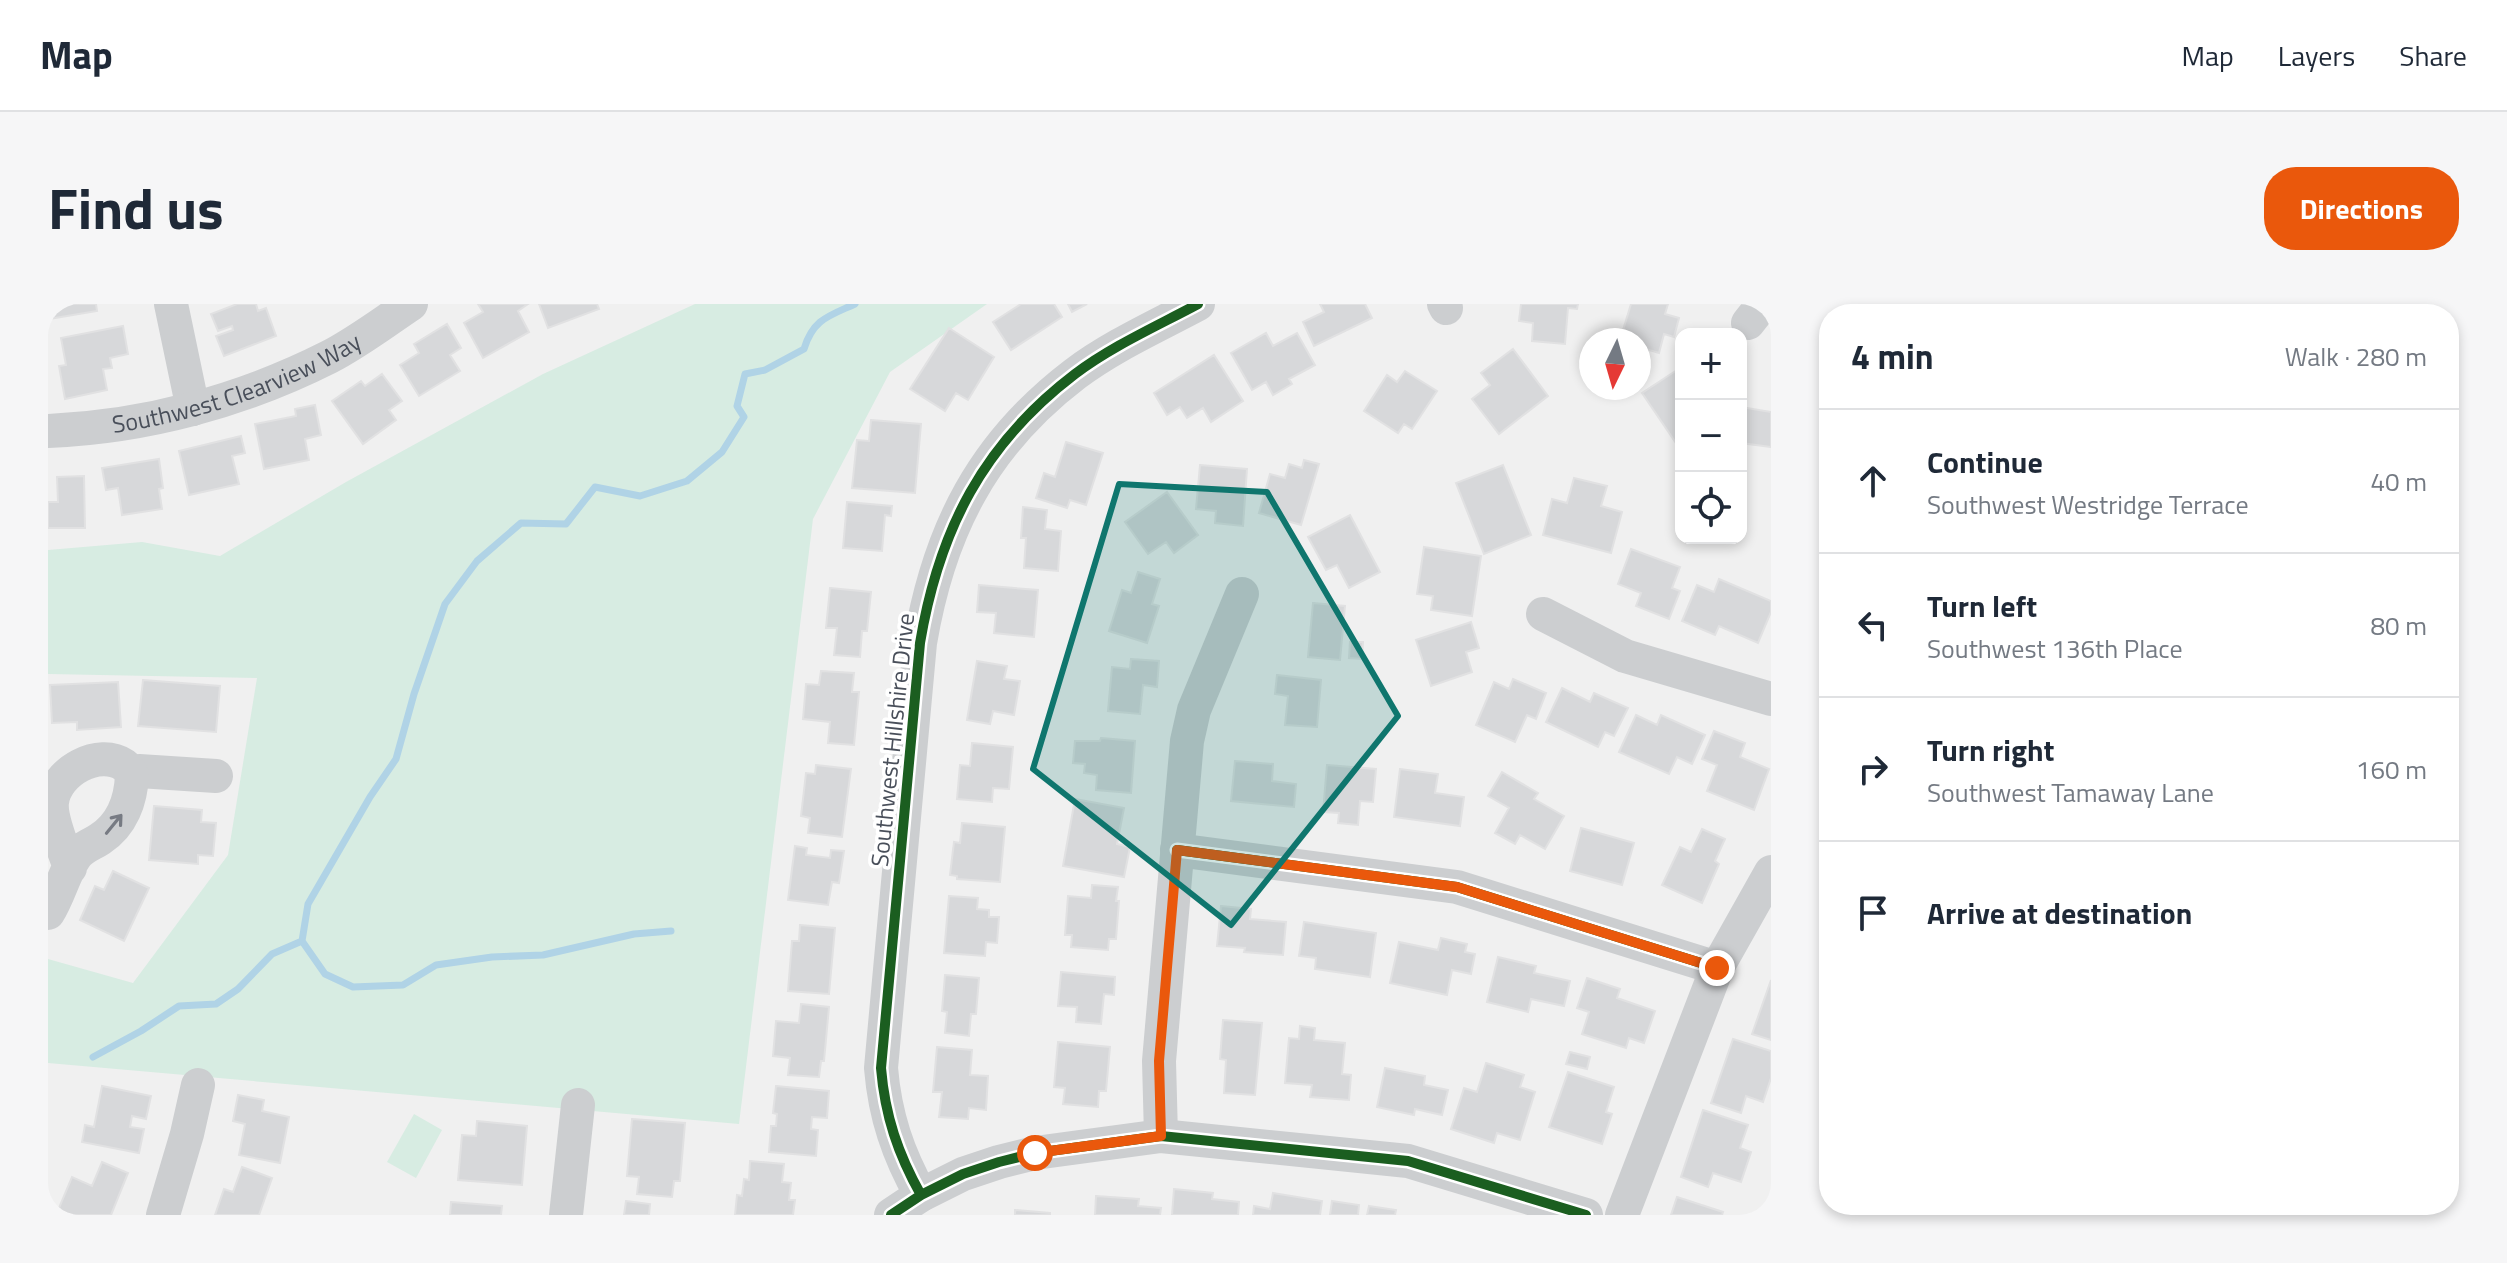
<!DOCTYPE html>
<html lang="en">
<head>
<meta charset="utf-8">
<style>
  body { margin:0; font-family:"Titillium Web",sans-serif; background:#f6f6f7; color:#1f2937 }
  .controls { position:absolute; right:24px; top:24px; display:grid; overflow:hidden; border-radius:16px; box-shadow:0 4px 12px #0003 }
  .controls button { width:72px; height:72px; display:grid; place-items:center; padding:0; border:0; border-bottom:2px solid #e0e1e3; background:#fff; color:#1f2937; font:40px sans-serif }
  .compass { position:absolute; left:1531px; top:24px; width:72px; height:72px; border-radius:50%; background:#fff; box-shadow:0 4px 12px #0003; rotate:185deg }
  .stop { position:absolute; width:24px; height:24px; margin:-18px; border:6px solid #ea580c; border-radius:50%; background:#fff }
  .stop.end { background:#ea580c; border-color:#fff; box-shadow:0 2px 8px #0008 }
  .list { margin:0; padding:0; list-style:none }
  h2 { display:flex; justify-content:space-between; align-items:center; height:104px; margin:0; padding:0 32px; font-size:34px }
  h2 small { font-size:26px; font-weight:400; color:#747a83 }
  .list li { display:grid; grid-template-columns:52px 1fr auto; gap:24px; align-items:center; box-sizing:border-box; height:144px; padding:0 32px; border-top:2px solid #e0e1e3 }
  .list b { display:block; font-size:30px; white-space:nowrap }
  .list p { margin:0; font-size:26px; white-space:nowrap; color:#747a83 }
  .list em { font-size:26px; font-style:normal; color:#747a83 }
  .icon { flex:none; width:44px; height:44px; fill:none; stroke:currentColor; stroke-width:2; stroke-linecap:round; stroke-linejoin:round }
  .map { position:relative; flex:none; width:1723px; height:911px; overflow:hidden; border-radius:32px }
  header { display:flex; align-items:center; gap:48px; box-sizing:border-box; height:112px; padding:0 40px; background:#fff; border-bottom:2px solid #e0e1e3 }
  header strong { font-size:38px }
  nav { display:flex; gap:44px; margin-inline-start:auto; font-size:28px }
  .intro { display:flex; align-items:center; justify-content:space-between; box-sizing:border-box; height:192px; padding:0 48px }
  h1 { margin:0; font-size:56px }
  .button { padding:20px 36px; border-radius:32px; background:#ea580c; color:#fff; font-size:28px; font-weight:700 }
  main { display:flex; gap:48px; padding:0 48px }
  aside { flex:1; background:#fff; border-radius:32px; box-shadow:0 4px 12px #0003 }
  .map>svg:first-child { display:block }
  .green { fill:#d7ece2 }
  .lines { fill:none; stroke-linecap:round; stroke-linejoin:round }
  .stream { stroke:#b0d3e6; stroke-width:7 }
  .building { fill:#d7d8da; stroke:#e1e1e2; stroke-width:2 }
  .minor { stroke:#ccced0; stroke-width:34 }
  .cycleway-casing { stroke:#fff; stroke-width:15 }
  .cycleway { stroke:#1b5e20; stroke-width:10 }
  .oneway { stroke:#777b83 }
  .route { stroke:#ea580c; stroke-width:10 }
  .marked { fill:#0f766e; fill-opacity:0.2; stroke:#0f766e; stroke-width:6; stroke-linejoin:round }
  .labels { text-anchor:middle; stroke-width:7; stroke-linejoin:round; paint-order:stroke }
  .street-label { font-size:24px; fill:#494f5a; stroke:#fff }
</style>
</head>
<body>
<header>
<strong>Map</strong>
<nav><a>Map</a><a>Layers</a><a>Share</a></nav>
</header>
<div class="intro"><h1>Find us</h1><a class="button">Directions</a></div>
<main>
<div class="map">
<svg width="1723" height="911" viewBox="0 0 1723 911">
  <rect width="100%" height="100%" fill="#f0f0f0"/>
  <path class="green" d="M 647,0 L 939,0 L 842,68 L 765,215 L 691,820 L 0,759 L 0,655 L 85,679 L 180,551 L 209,374 L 0,370 L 0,246 L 94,238 L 172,252 L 298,178 L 495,70 Z
    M 366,810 L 394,826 L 368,874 L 339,858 Z"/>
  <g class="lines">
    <path class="stream" d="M 254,637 L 277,670 L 305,683 L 355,681 L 388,661 L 444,653 L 495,651 L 586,630 L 623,627
      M 45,753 L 93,727 L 131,702 L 168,700 L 190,685 L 224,650 L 254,637 L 260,600 L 322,493 L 348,455 L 366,390 L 397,300 L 429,257 L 473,219 L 518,220 L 547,183 L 592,192 L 639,177 L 674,148 L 696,113 L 689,102 L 697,70 L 717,66 L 756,45 C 765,15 781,12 807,0"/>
  </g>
  <path class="building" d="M 0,0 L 48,0 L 49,7 L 1,15 Z
    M 189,0 L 208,0 L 210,7 L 218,4 L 228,32 L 176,52 L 168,32 L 185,26 L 184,22 L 170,27 L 163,10 Z
    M 430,0 L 480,0 L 470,7 L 481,28 L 435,54 L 416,19 L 435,8 Z
    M 491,0 L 549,0 L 551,5 L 500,24 Z
    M 973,0 L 1006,0 L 1014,13 L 963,46 L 945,18 Z
    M 1020,0 L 1039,0 L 1024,8 Z
    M 1272,0 L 1317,0 L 1324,14 L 1266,42 L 1255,18 L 1276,8 Z
    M 1473,0 L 1530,0 L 1529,5 L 1520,4 L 1517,40 L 1484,37 L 1485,19 L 1471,17 Z
    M 1583,0 L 1620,0 L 1617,10 L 1631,14 L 1626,33 L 1616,30 L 1611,49 L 1591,43 L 1591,36 L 1572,36 Z
    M 399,20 L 413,44 L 402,51 L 412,67 L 371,92 L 352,61 L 371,49 L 366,40 Z
    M 75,22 L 80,50 L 62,54 L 64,64 L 55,65 L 59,86 L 17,95 L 11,62 L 18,61 L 13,34 Z
    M 901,24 L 946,53 L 920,96 L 908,89 L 897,107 L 862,85 Z
    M 1218,29 L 1225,42 L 1249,29 L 1267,61 L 1241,75 L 1244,80 L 1225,91 L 1218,78 L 1204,86 L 1183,49 Z
    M 1465,45 L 1500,92 L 1451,130 L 1424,95 L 1442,81 L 1433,69 Z
    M 1166,51 L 1195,97 L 1163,118 L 1155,104 L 1139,114 L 1132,103 L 1119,111 L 1106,89 Z
    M 1632,64 L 1633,140 L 1630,142 L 1594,89 Z
    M 1357,67 L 1389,87 L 1364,125 L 1356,120 L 1350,129 L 1316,107 L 1339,71 L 1349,78 Z
    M 334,70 L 354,97 L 341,106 L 348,116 L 315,140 L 284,97 L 313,77 L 317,82 Z
    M 267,101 L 273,131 L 257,135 L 261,156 L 216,165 L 207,120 L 248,112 L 247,105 Z
    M 1693,103 L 1723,108 L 1723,143 L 1693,139 Z
    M 823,116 L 873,120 L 867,189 L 804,184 L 809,136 L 821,137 Z
    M 193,132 L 197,149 L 184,152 L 191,180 L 141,191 L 131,147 Z
    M 1018,138 L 1055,149 L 1038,201 L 1022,196 L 1019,204 L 988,194 L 996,169 L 1007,173 Z
    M 111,155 L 115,184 L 111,185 L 114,205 L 74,211 L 70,184 L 58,186 L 54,164 Z
    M 1256,156 L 1271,160 L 1253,221 L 1211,209 L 1222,170 L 1237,174 L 1241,160 L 1254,164 Z
    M 1152,161 L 1199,165 L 1195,222 L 1167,219 L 1168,207 L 1148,205 Z
    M 1455,161 L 1483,231 L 1436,250 L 1408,179 Z
    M 36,172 L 37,224 L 0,224 L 0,198 L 10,198 L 9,173 Z
    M 1526,174 L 1559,182 L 1553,202 L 1574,208 L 1563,249 L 1495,231 L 1504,195 L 1519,199 Z
    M 1119,188 L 1150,231 L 1126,249 L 1118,238 L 1100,250 L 1077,218 Z
    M 799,198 L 844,202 L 843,212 L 837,211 L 834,247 L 795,244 Z
    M 975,203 L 999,206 L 997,225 L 1013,227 L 1010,267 L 976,264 L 978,234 L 973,234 Z
    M 1302,211 L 1332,268 L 1301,284 L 1289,261 L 1278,266 L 1260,233 Z
    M 1376,243 L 1433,252 L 1424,312 L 1383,306 L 1385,292 L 1369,290 Z
    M 1583,245 L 1632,263 L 1624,284 L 1632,287 L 1621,315 L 1588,302 L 1593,289 L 1570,280 Z
    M 1090,268 L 1112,275 L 1104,300 L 1111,302 L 1099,339 L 1061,327 L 1074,286 L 1083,289 Z
    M 1671,275 L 1723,297 L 1723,308 L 1710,339 L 1671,322 L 1667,331 L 1634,317 L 1649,281 L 1666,288 Z
    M 931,281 L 990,286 L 986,333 L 946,329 L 948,309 L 929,308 Z
    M 782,284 L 823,288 L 819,327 L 814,327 L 812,353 L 786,351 L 789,324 L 778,324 Z
    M 1265,299 L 1297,302 L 1292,356 L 1260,353 Z
    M 1423,318 L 1431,344 L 1418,348 L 1424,368 L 1383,382 L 1368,336 Z
    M 1302,338 L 1315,338 L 1314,355 L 1301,354 Z
    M 1083,355 L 1111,357 L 1109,383 L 1095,381 L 1092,410 L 1060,407 L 1064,363 L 1082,365 Z
    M 929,357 L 959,362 L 956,375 L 972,377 L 966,411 L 945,407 L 942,420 L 919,416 Z
    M 773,367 L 806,369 L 804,388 L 811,388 L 806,441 L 780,439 L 782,418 L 755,415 L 758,380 L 771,381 Z
    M 1229,371 L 1273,376 L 1269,423 L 1237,421 L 1240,392 L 1227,390 Z
    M 1465,375 L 1498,389 L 1488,415 L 1479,411 L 1467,438 L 1428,421 L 1446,378 L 1461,385 Z
    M 95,376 L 172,382 L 168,428 L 90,422 Z
    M 70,378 L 73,423 L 29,426 L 29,418 L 4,419 L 2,381 Z
    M 1514,384 L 1542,398 L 1546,389 L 1580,404 L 1566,432 L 1557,428 L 1550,443 L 1498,418 Z
    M 1588,411 L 1609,421 L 1613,411 L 1657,431 L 1644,460 L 1629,453 L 1621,470 L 1571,448 Z
    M 1666,427 L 1697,439 L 1692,453 L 1721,465 L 1706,506 L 1659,487 L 1669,461 L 1654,455 Z
    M 1053,434 L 1087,437 L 1083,489 L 1048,486 L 1049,471 L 1036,469 L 1037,460 L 1025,459 L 1027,437 L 1052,437 Z
    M 924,439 L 965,443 L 961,485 L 945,484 L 944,498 L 909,495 L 912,461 L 922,462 Z
    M 1187,457 L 1225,460 L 1224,477 L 1248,480 L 1246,503 L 1183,497 Z
    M 768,461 L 803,465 L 794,533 L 760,529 L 762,514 L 753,512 L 758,469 L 767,470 Z
    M 1279,461 L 1328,465 L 1325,498 L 1312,497 L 1310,521 L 1290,519 L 1291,509 L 1275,508 Z
    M 1352,465 L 1390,470 L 1387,489 L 1416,493 L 1412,522 L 1346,513 Z
    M 1454,468 L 1490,489 L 1486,495 L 1516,512 L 1497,545 L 1472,531 L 1467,540 L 1447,529 L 1461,504 L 1440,492 Z
    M 1027,495 L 1076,504 L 1069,540 L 1082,543 L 1076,573 L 1015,562 Z
    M 106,502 L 154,506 L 153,518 L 168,519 L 165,552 L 150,551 L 150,560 L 101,556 Z
    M 914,519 L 957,523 L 952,578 L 909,575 L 909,572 L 902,571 L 906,538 L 912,539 Z
    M 1533,524 L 1586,539 L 1574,581 L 1522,567 Z
    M 1654,525 L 1677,535 L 1667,557 L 1671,560 L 1654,599 L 1614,581 L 1632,543 L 1643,548 Z
    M 747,542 L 759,544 L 758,551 L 782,554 L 783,546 L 796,547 L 791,579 L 784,578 L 780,601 L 740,596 Z
    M 65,567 L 101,584 L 76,637 L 32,616 L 47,582 L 56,586 Z
    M 1044,581 L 1070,583 L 1068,597 L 1071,597 L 1068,635 L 1061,635 L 1060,646 L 1023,643 L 1024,631 L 1017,631 L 1020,592 L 1043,594 Z
    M 901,592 L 930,594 L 929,605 L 941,606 L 941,613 L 951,613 L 949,639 L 938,638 L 937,652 L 896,649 Z
    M 1173,602 L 1203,605 L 1202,615 L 1238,618 L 1235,651 L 1196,648 L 1197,644 L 1169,642 Z
    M 1256,618 L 1328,629 L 1322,673 L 1267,665 L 1268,654 L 1251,652 Z
    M 752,621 L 787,624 L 781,690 L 740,687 L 744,637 L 751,637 Z
    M 1393,634 L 1419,640 L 1417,648 L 1427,650 L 1423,670 L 1404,666 L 1399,691 L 1342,679 L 1351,638 L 1390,646 Z
    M 1450,653 L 1488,662 L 1486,669 L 1522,677 L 1516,702 L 1483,695 L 1480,708 L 1439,698 Z
    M 1013,668 L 1067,673 L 1066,691 L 1056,690 L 1053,720 L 1028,718 L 1029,703 L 1010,702 Z
    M 897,671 L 931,674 L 928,710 L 923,710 L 921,732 L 897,729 L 899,708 L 894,707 Z
    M 1539,674 L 1572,685 L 1569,694 L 1607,707 L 1596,739 L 1581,734 L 1578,744 L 1534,730 L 1541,708 L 1529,704 Z
    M 1723,676 L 1723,736 L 1704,730 Z
    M 753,700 L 781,703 L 776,757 L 773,757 L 771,773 L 740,771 L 742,754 L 725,752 L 728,717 L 751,719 Z
    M 1175,716 L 1214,719 L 1207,791 L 1176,789 L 1178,756 L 1172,755 Z
    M 1252,722 L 1267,724 L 1266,736 L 1297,739 L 1294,770 L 1303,771 L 1301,796 L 1262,793 L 1264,781 L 1237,779 L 1241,734 L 1251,735 Z
    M 1685,735 L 1723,747 L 1723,774 L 1715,798 L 1698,792 L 1693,809 L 1663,799 Z
    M 1010,738 L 1062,743 L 1058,787 L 1051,787 L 1050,803 L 1015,800 L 1017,784 L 1006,783 Z
    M 889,743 L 924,746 L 922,771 L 940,772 L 938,806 L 921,804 L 920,815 L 891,813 L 894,788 L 885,788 Z
    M 1522,748 L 1542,753 L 1539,765 L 1518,760 Z
    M 1438,759 L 1476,771 L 1472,783 L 1487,788 L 1472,836 L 1449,829 L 1446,839 L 1403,825 L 1416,784 L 1429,788 Z
    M 1337,764 L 1377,772 L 1376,781 L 1400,786 L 1394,811 L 1367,805 L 1366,811 L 1329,803 Z
    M 1520,768 L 1566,783 L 1558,808 L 1564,810 L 1554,840 L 1501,823 Z
    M 54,782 L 103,792 L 98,815 L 84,812 L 82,823 L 96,825 L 91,849 L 34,838 L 37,821 L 46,823 Z
    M 728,782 L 781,787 L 779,814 L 764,813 L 763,825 L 770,826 L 768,852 L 721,848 L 723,822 L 728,822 L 729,810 L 725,809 Z
    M 190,791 L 216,796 L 214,807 L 241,813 L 232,859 L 191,851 L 197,820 L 185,817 Z
    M 1655,806 L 1700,821 L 1692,844 L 1703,848 L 1693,878 L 1665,869 L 1660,883 L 1633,873 Z
    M 584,815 L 637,819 L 632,877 L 626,877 L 624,893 L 589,890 L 591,873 L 579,872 Z
    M 429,817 L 479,822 L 474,881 L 410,876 L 414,831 L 428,832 Z
    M 702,857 L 736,860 L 734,878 L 743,879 L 741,896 L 747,896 L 745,911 L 687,911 L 689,891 L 694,892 L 696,875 L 701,876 Z
    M 54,858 L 80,869 L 63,911 L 8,911 L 24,873 L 44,882 Z
    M 194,863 L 224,874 L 211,911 L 167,911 L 176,885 L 185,888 Z
    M 1126,885 L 1165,889 L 1164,895 L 1191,898 L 1190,911 L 1124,911 Z
    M 1225,889 L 1274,897 L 1272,911 L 1205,911 L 1206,902 L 1222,905 Z
    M 1048,892 L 1091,895 L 1090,902 L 1113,904 L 1112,911 L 1047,911 Z
    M 1629,893 L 1675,908 L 1674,911 L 1623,911 Z
    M 578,897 L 602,900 L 601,911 L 576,911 Z
    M 1284,897 L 1311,901 L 1310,911 L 1282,911 Z
    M 403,898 L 454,902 L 453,911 L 402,911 Z
    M 1321,902 L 1348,906 L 1347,911 L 1319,911 Z
    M 967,906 L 1002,909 L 1002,911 L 967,911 Z"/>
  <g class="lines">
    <g class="minor">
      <path d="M 123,0 L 145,105"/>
      <path d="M 1396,0 L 1398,4"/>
      <path d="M 1700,19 L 1715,0"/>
      <path id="s1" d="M 0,127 C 97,123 194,97 281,53 C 310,38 336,18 363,0"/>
      <path d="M 1495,310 L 1577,352 L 1723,395"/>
      <path d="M 84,471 L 91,467 L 168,472"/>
      <path d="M 1129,546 L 1409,583 L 1669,664"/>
      <path d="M 0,609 C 11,592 16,569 27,553 C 34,543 43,541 52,535 C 74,521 83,496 84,471 C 82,468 80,464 76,461 C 51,444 8,467 4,498 C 2,516 16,545 22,564"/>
      <path d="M 1113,832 L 1111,757 L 1139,437 L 1146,406 L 1194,290"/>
      <path d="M 873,891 C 850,850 837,812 833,764 L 872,339 C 891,226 935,140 1027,70 C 1064,42 1109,22 1150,0"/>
      <path d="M 115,911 L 139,830 L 150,781"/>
      <path d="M 518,911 L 530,801"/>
      <path d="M 843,911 L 873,891 L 915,870 L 951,858 L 987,849 L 1113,832 L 1360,857 L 1538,911"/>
      <path d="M 1574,911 L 1669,664 L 1723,568"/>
    </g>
    <defs>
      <path id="cycleway" d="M 1129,546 L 1409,583 L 1669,664
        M 873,891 C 850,850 837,812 833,764 L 872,339 C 891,226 935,140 1027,70 C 1064,42 1109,22 1150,0
        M 843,911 L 873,891 L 915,870 L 951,858 L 987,849 L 1113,832 L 1360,857 L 1538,911"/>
    </defs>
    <use href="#cycleway" class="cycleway-casing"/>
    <use href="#cycleway" class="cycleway"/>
  </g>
  <defs><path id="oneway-shaft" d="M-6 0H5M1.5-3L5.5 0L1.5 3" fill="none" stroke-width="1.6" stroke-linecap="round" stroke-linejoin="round" transform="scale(2)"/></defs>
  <use class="oneway" href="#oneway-shaft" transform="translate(66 520) rotate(-51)"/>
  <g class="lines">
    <path class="route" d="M 987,849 L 1113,832 L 1111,757 L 1129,546 L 1409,583 L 1669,664"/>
  </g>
  <path class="marked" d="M 1071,180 L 1219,188 L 1350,412 L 1183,621 L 985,465 Z"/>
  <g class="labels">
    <g class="street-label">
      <text dy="8" stroke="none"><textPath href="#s1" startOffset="196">Southwest Clearview Way</textPath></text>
      <text transform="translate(845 436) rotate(-84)" y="8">Southwest Hillshire Drive</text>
    </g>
  </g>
</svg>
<div class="controls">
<button>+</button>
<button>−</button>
<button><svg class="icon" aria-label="locate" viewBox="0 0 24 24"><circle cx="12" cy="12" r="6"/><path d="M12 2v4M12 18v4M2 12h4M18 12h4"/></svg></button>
</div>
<svg class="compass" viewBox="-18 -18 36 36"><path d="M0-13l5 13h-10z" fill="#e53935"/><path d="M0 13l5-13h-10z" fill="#747a83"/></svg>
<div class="stop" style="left:987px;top:849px"></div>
<div class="stop end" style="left:1669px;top:664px"></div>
</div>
<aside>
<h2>4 min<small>Walk · 280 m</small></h2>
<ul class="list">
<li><svg class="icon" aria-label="ahead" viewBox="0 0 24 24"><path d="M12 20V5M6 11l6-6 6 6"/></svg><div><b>Continue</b><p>Southwest Westridge Terrace</p></div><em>40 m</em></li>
<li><svg class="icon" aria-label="left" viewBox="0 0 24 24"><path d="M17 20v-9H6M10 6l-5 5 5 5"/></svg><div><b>Turn left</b><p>Southwest 136th Place</p></div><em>80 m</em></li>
<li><svg class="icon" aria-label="right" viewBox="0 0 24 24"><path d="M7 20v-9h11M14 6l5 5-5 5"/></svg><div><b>Turn right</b><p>Southwest Tamaway Lane</p></div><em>160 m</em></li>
<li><svg class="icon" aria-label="arrive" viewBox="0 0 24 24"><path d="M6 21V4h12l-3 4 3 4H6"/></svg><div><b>Arrive at destination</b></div></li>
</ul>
</aside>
</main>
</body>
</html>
